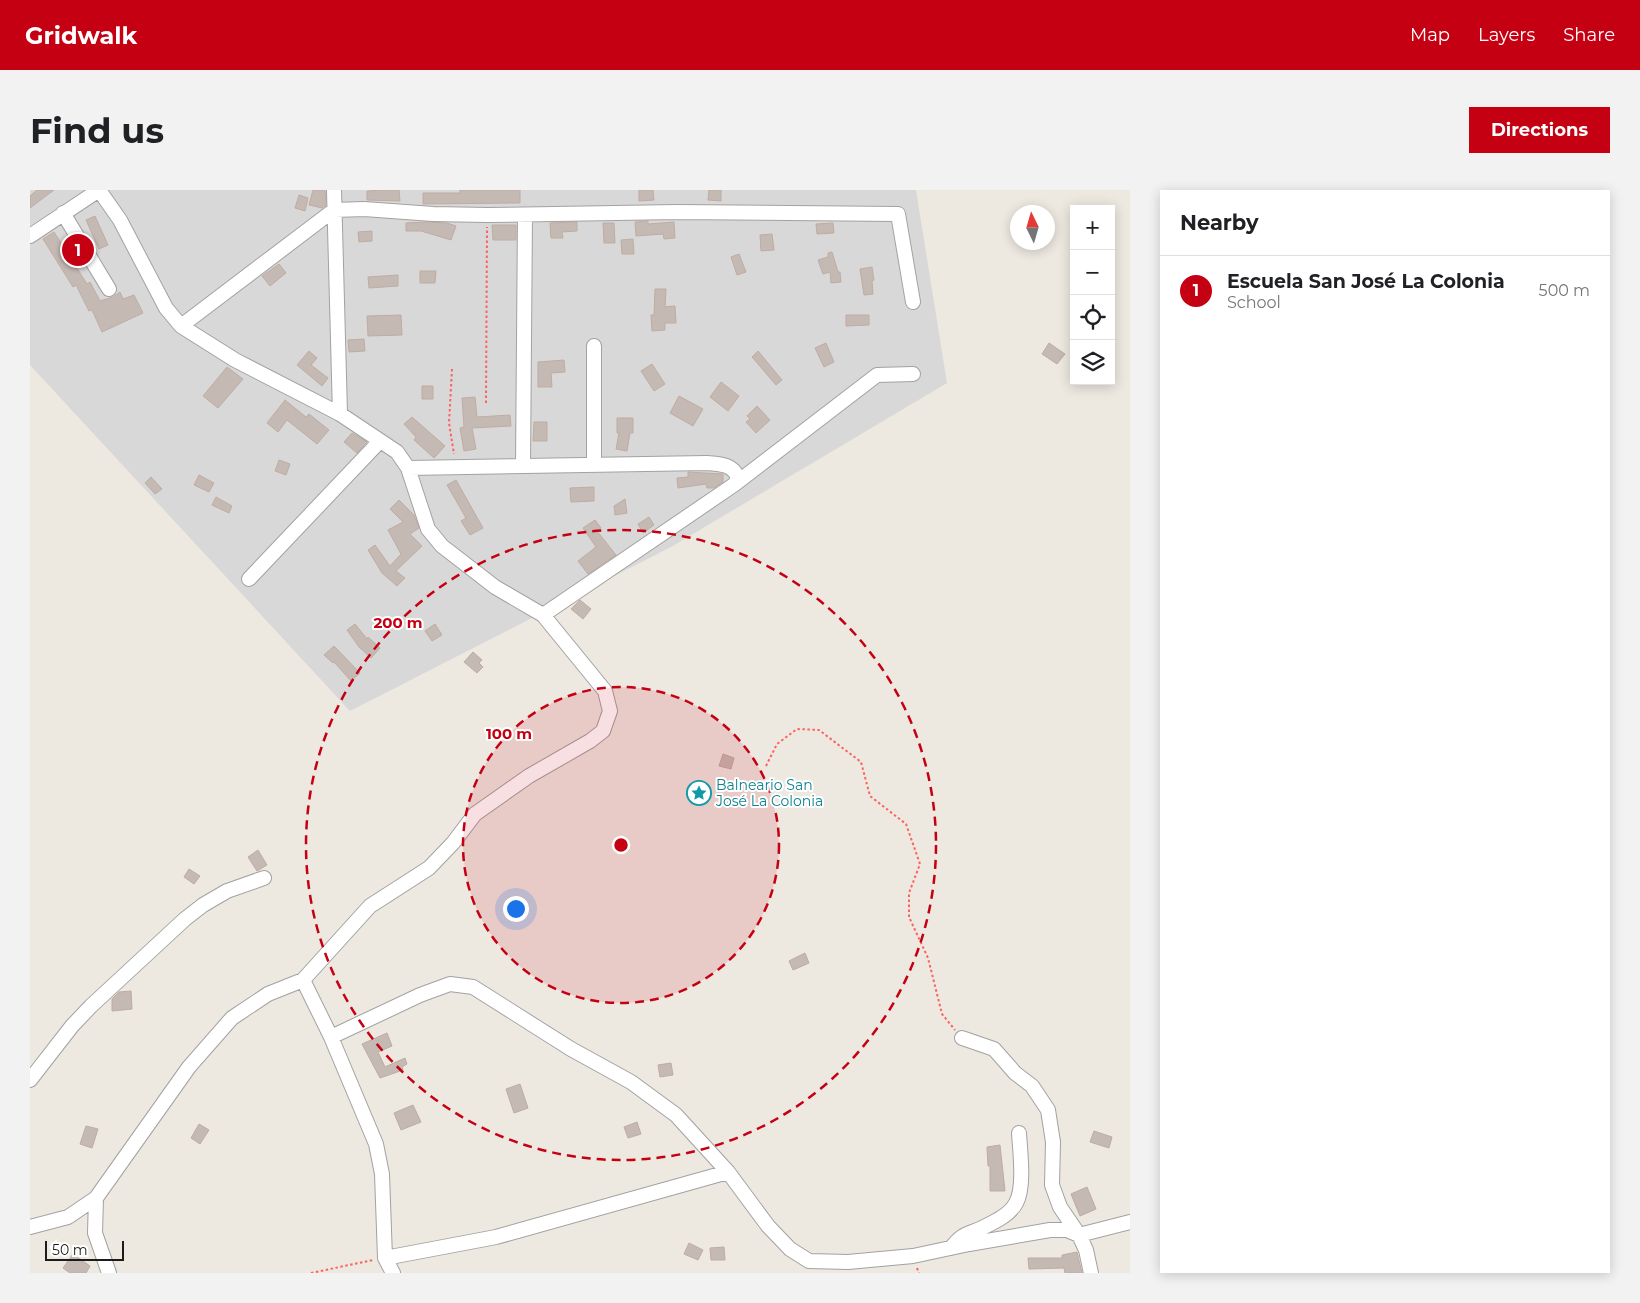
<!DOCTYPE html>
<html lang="en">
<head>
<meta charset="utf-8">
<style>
  body { margin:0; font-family:Montserrat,sans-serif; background:#f2f2f2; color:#202124 }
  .controls { position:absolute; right:15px; top:15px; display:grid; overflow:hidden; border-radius:0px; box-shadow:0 2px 12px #0003 }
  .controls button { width:45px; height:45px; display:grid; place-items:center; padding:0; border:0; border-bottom:1px solid #e0e0e0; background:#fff; color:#202124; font:25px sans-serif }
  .compass { position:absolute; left:980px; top:15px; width:45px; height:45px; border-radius:50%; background:#fff; box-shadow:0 2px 12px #0003; rotate:355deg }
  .scale { position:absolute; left:15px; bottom:12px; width:79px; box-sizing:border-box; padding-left:5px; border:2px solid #1b1b1b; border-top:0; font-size:14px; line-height:18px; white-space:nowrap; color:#1b1b1b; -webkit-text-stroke:4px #fff; paint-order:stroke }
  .you { position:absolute; left:485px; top:718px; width:18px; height:18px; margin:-12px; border:4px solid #fff; border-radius:50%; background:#1a73e8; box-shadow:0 0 0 8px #1a73e833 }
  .badge { display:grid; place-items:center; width:32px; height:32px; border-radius:50%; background:#c60013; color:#fff; font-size:16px; font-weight:700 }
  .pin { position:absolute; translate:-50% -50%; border:2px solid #fff; box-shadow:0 1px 5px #0006 }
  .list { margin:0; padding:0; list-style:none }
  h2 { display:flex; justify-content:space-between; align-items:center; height:65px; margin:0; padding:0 20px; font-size:21px }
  h2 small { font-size:16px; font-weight:400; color:#757577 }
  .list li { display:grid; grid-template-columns:32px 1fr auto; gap:15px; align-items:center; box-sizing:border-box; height:70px; padding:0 20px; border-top:1px solid #e0e0e0 }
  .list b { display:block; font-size:19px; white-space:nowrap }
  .list p { margin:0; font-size:16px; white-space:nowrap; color:#757577 }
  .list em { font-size:16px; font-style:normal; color:#757577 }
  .icon { flex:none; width:28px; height:28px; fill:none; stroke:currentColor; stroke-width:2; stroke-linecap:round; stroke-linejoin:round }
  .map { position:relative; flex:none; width:1100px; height:1083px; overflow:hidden; border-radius:0px }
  header { display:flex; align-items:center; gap:30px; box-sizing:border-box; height:70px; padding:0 25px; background:#c60013; color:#fff }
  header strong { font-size:24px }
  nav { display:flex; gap:28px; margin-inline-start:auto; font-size:18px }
  .intro { display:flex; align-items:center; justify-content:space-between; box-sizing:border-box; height:120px; padding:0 30px }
  h1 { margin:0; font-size:35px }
  .button { padding:12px 22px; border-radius:0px; background:#c60013; color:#fff; font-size:18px; font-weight:700 }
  main { display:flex; gap:30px; padding:0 30px }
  aside { flex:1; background:#fff; border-radius:0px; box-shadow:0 2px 12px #0003 }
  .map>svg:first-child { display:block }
  .residential { fill:#d9d8d8 }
  .building { fill:#c5b9b4; stroke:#bfaca2 }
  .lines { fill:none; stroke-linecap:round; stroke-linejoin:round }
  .minor-casing { stroke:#a2a2a2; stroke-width:16 }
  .path { stroke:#fd6261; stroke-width:2; stroke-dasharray:2.5 2.5; stroke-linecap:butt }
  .minor { stroke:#fff; stroke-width:14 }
  .ring { fill:none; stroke:#c60013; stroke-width:2.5; stroke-dasharray:9 6 }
  .labels { text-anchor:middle; stroke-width:4; stroke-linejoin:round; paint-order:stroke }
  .culture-label { font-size:14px; fill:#0d838f; stroke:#fff; text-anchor:start }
  .centre { fill:#c60013; stroke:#fff; stroke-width:2.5 }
  .ring-label { font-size:15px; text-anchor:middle; font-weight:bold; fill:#c60013; stroke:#fff; stroke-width:4; stroke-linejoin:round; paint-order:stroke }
</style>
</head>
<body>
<header>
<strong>Gridwalk</strong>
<nav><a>Map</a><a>Layers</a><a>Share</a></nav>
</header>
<div class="intro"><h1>Find us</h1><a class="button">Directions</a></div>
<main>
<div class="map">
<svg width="1100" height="1083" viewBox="0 0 1100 1083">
  <rect width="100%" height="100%" fill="#ede8e0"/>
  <path class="residential" d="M 0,0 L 886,0 L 917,193 L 641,357 L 320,521 L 0,175 Z"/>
  <path class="building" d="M 7,0 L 24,0 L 0,18 L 0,6 Z
    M 283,0 L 295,0 L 296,15 L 292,18 L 279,15 Z
    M 354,0 L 369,0 L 370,11 L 337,10 L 337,1 Z
    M 430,0 L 490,0 L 490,13 L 393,14 L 393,3 L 430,3 Z
    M 609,0 L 623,0 L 624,10 L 609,11 Z
    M 679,0 L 691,0 L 691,11 L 678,10 Z
    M 269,5 L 278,8 L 275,21 L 265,18 Z
    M 65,26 L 78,55 L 69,59 L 56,30 Z
    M 618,31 L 618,34 L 644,32 L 645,48 L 634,49 L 633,44 L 606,46 L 605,32 Z
    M 397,32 L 417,33 L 426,36 L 421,50 L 391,41 L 376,41 L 376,33 Z
    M 547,32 L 547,41 L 532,42 L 533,48 L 521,48 L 520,33 Z
    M 573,33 L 584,33 L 585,53 L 574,53 Z
    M 803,33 L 804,43 L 787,44 L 786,34 Z
    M 462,35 L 486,35 L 486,50 L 463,50 Z
    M 342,41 L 342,51 L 329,52 L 328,42 Z
    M 24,42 L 57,94 L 60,92 L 70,111 L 83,107 L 90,102 L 93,109 L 104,105 L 113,123 L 72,142 L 62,120 L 59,121 L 46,95 L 43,97 L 13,49 Z
    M 742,44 L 744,60 L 731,61 L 730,45 Z
    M 603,49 L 604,64 L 592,64 L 591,50 Z
    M 802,62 L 808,82 L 810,82 L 811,92 L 801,93 L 800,82 L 793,84 L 788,70 L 798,67 L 798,63 Z
    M 709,64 L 716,82 L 707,85 L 701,67 Z
    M 249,74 L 256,83 L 240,96 L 232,86 Z
    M 842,77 L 844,90 L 842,91 L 843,104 L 834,105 L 830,79 Z
    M 390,81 L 406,81 L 405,93 L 390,93 Z
    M 368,85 L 368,96 L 339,98 L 338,87 Z
    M 625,99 L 636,99 L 635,117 L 645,116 L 646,133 L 635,133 L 635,140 L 622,141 L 621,125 L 624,125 Z
    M 371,125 L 372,145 L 338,146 L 337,126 Z
    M 816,125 L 839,125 L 839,135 L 816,136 Z
    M 334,149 L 335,161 L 319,162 L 318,150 Z
    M 796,153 L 804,172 L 794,177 L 785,158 Z
    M 1019,153 L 1035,164 L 1027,174 L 1012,164 Z
    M 279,161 L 287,168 L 281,175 L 298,188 L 292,196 L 267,175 Z
    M 728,161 L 752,190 L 746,195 L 722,167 Z
    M 534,170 L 535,182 L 521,183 L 522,197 L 508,197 L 508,172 Z
    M 622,174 L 635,194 L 624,201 L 611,181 Z
    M 197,177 L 213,189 L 188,218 L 173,206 Z
    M 691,192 L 709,206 L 698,221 L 680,207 Z
    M 392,196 L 403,196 L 403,209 L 392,209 Z
    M 649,206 L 673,219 L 663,236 L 640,223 Z
    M 445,207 L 447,227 L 480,225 L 481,236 L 442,238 L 446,259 L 434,261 L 430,238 L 434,237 L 432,208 Z
    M 255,210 L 276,227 L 279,224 L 299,240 L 287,254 L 257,230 L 248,242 L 237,233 Z
    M 727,216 L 740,230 L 726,243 L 716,232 L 720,229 L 717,226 Z
    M 382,227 L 415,256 L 404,268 L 384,250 L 386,247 L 374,234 Z
    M 587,228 L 603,228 L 603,243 L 600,243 L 597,261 L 586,259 L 589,243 L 587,243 Z
    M 504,232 L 517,232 L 517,251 L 503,251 Z
    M 322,243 L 337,252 L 327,263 L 314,252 Z
    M 249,270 L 260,274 L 256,285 L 245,281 Z
    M 658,282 L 693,284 L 693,292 L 684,298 L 677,298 L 676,294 L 648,298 L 647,288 L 658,287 Z
    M 169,285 L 184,293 L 179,302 L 164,295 Z
    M 121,287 L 132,299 L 125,304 L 115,293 Z
    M 426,290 L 453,338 L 440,345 L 431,331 L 436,328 L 417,295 Z
    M 564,297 L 564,311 L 541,312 L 540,298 Z
    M 186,307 L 202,316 L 199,323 L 182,315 Z
    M 595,309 L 597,323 L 585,325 L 584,316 Z
    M 369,310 L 384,325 L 389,338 L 380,344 L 392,356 L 366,381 L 375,388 L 367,396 L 352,383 L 338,360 L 345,355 L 360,376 L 371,364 L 358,340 L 373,332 L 360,319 Z
    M 619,327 L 624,335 L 613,343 L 608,334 Z
    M 565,330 L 571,338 L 567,341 L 586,365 L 558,384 L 548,371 L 566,357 L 553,338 Z
    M 550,410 L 561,419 L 553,429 L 541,419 Z
    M 325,434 L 337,449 L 338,447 L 350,458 L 341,468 L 329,457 L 317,440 Z
    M 405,434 L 412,445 L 402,451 L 395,441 Z
    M 304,456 L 330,483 L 321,491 L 304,472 L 303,473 L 294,465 Z
    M 443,462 L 452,470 L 449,473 L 453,477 L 447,483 L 434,472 Z
    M 693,564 L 704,568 L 701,579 L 689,576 Z
    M 228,660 L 237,675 L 227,681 L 218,667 Z
    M 159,679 L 170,686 L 164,694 L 154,687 Z
    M 775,763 L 779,773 L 763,780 L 759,771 Z
    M 101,801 L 102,819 L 82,821 L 82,809 L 89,802 Z
    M 357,843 L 362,856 L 348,862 L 355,877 L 375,868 L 377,874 L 372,877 L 373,880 L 350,888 L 332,854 Z
    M 641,873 L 643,885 L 630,887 L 628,875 Z
    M 490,894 L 498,918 L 484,923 L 476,899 Z
    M 383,915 L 391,932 L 371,940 L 364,923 Z
    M 607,932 L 611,944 L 598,948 L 594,937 Z
    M 169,934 L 179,940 L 170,954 L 161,948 Z
    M 56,936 L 68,939 L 62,958 L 50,954 Z
    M 1064,941 L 1082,947 L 1079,958 L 1060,952 Z
    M 970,955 L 975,1001 L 960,1001 L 960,976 L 958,976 L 957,957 Z
    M 1057,997 L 1066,1019 L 1050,1026 L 1041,1004 Z
    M 659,1053 L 673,1060 L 668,1070 L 654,1064 Z
    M 694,1057 L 695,1070 L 681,1070 L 680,1058 Z
    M 1047,1062 L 1052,1083 L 1035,1083 L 1034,1078 L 999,1079 L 998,1068 L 1032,1068 L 1032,1065 Z
    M 43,1064 L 60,1076 L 56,1083 L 40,1083 L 33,1078 Z"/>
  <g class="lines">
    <defs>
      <path id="minor" d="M 69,0 L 90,30 L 136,118 L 151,136 L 205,170 L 310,224 L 367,262 L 378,278 L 398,339 L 412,356 L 465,397 L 513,425 L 575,501 L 580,521 L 573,541 L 560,551 L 499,586 L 445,624 L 423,653 L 399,678 L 340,716 L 273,790 L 301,847 L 346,954 L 352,984 L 355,1068 L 363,1083
        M 304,0 L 310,224
        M 33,23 L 79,99
        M 0,46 L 69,0
        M 151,136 L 304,20 L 334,19 L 403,24 L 457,25 L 647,22 L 868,24 L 883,112
        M 493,275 L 495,25
        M 564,275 L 564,156
        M 378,278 L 677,273 C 690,274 703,274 708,288 L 705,294
        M 219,389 L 350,251
        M 513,425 L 705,294 L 847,185 L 883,184
        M 301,847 L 390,805 L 420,794 L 443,797 L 541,859 L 601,892 L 646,925 L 698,982 L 738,1036 L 760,1059 L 779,1071 L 818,1072 L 883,1066 L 939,1054 L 1020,1040 L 1037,1040 L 1049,1045 L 1056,1060 L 1061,1083
        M 932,848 L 964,859 L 985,883 L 1002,896 L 1018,920 L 1023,952 L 1022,995 L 1030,1017 L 1049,1045 L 1100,1032
        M 0,890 L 42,836 L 61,816 L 155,729 L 173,715 L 197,701 L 234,688
        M 66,1008 L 65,1043 L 79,1083
        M 0,1037 L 38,1027 L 66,1008 L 159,877 L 202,828 L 238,804 L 273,790
        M 921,1058 C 933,1043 936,1045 952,1038 C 964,1032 980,1025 986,1013 C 995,997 990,961 989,943
        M 355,1068 L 466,1047 L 698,982"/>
    </defs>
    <use href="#minor" class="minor-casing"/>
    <path class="path" d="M 422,179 L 419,233 L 424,264
      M 456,213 L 457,37
      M 736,576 L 747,554 L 767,539 L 789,540 L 831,572 L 840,606 L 876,634 L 890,674 L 879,703 L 879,727 L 898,768 L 912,824 L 925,840
      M 887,1078 L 889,1083
      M 281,1083 L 343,1070"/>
    <use href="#minor" class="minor"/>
  </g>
  <circle cx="591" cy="655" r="158" fill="#c60013" fill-opacity=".12"/>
  <g class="ring">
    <circle cx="591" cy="655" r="158"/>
    <circle cx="591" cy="655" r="315"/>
  </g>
  <defs>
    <symbol id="sight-ring" viewBox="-11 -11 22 22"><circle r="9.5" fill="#fff" stroke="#0f9aa8" stroke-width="1.5"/><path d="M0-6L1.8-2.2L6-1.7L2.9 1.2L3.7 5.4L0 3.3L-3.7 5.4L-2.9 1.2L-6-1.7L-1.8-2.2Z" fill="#0f9aa8"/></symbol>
  </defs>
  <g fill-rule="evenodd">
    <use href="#sight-ring" x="655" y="589" width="28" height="28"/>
  </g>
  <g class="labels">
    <g class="culture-label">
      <text x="686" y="600">Balneario San<tspan x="686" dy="16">José La Colonia</tspan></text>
    </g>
  </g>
  <circle cx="591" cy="655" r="8" class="centre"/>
  <g class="ring-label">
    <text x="368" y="438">200 m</text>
    <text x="479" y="549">100 m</text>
  </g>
</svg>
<div class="controls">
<button>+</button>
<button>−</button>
<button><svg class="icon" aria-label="locate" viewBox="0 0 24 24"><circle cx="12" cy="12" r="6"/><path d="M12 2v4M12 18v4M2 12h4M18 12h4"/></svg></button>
<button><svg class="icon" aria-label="layers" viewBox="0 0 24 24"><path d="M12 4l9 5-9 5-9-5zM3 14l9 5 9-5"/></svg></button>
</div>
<svg class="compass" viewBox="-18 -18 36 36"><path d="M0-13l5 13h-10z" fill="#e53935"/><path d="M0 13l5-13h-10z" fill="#757577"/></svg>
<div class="scale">50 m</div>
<div class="you"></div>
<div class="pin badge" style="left:48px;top:60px">1</div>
</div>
<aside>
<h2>Nearby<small></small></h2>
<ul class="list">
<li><span class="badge">1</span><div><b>Escuela San José La Colonia</b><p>School</p></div><em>500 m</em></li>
</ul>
</aside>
</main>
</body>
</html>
